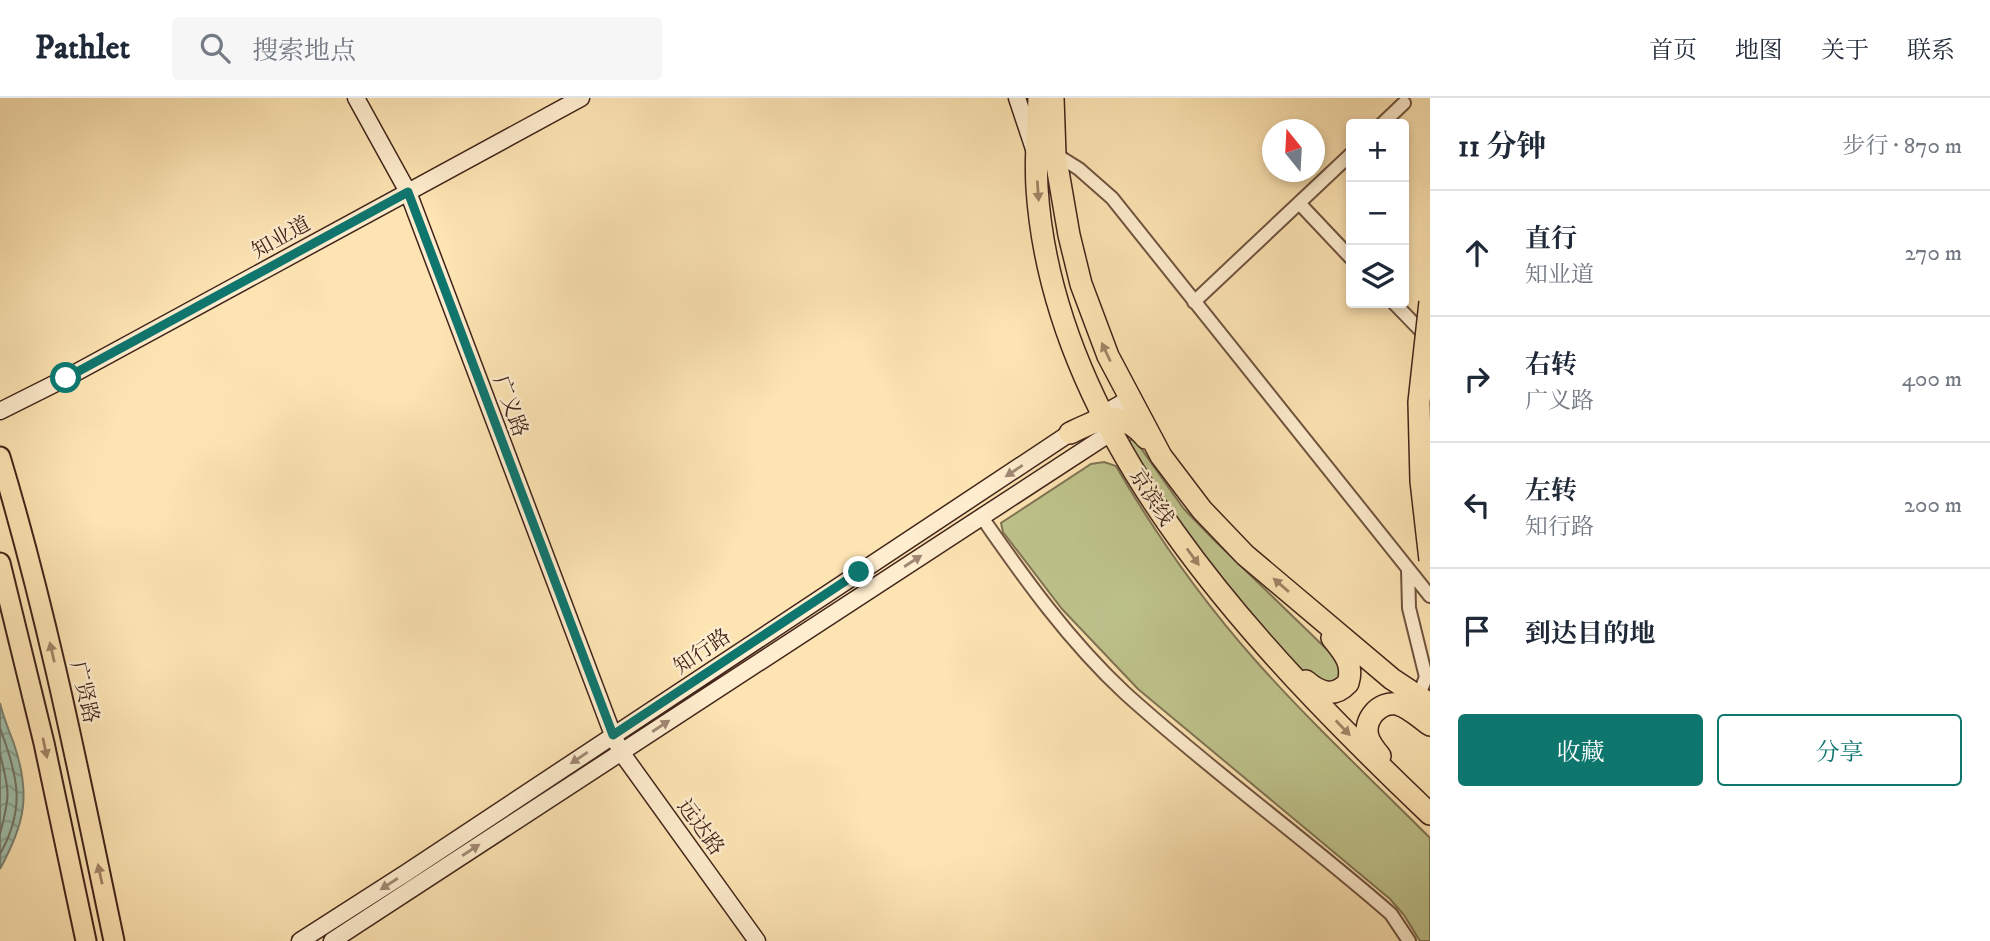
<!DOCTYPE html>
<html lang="zh">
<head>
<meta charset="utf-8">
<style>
  body { margin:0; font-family:"IM FELL DW Pica","Noto Serif SC",serif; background:#f6f6f7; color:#1f2937 }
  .controls { position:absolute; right:21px; top:21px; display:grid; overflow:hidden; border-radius:7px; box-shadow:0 4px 10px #0003 }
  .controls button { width:63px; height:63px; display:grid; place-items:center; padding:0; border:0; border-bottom:2px solid #e0e1e3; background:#fff; color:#1f2937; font:35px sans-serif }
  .compass { position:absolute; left:1262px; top:21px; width:63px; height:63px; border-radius:50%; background:#fff; box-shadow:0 4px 10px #0003; rotate:342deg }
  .stop { position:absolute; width:21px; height:21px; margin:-16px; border:5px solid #0f766e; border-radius:50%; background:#fff }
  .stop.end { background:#0f766e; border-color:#fff; box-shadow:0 2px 7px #0008 }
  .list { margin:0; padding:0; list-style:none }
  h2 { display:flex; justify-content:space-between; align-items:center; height:91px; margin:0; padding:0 28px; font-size:30px }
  h2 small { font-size:23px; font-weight:400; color:#747a83 }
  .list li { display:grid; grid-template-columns:46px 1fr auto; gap:21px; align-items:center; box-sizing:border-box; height:126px; padding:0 28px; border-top:2px solid #e0e1e3 }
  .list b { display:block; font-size:26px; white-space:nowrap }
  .list p { margin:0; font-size:23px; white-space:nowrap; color:#747a83 }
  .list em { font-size:23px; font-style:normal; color:#747a83 }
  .actions { display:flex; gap:14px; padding:21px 28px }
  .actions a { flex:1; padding:16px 0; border:2px solid #0f766e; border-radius:7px; text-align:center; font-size:24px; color:#0f766e }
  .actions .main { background:#0f766e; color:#fff }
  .icon { flex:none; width:38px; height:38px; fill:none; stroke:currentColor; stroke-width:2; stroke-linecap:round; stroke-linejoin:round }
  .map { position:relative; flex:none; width:1430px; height:843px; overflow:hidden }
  header { display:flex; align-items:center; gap:42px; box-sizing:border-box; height:98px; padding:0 35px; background:#fff; border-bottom:2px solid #e0e1e3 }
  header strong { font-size:33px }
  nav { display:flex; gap:38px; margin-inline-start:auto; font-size:24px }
  .search { width:490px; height:63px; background:#f6f6f7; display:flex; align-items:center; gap:18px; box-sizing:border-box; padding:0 24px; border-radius:7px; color:#747a83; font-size:26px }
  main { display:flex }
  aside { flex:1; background:#fff }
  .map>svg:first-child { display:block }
  .green { fill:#bfc48d; stroke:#807454; stroke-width:2 }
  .water { fill:url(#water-waves); stroke:#7a8171; stroke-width:2 }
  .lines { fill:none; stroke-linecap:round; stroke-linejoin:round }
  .shore { stroke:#707262; stroke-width:2 }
  .street-casing { stroke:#715440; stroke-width:16 }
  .secondary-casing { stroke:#42241a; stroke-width:19 }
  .primary-casing { stroke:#42241a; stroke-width:23 }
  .highway-casing { stroke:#42241a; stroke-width:24 }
  .street { stroke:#feedce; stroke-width:12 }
  .secondary { stroke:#feedce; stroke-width:16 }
  .primary { stroke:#fde4b3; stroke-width:19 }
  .highway { stroke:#fde4b3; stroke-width:21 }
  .highway-bridge-casing { stroke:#42241a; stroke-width:24; stroke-linecap:butt }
  .highway-bridge { stroke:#fde4b3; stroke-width:21 }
  .oneway { fill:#a08466 }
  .oneway2 { fill:#a08874 }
  .route { stroke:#0f766e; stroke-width:9 }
  .labels { text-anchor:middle; stroke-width:5; stroke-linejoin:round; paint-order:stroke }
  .street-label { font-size:21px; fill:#42241a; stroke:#feedce }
</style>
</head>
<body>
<header>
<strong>Pathlet</strong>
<div class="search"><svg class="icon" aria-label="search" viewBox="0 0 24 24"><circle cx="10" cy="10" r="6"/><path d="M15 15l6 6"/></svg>搜索地点</div>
<nav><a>首页</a><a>地图</a><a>关于</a><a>联系</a></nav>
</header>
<main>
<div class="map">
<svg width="1430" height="843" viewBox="0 0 1430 843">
  <defs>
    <pattern id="water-waves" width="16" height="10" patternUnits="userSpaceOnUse" patternTransform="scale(1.75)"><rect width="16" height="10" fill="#9fbfab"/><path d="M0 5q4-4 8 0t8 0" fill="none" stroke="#839b8a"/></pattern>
  </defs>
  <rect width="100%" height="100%" fill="#fde4b3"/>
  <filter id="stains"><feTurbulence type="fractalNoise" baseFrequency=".00286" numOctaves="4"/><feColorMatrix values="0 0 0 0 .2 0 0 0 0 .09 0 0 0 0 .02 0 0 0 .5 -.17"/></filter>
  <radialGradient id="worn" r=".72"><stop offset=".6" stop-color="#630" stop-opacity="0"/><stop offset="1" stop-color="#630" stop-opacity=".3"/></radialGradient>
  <path class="green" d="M 1131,341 L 1135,342 L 1184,411 L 1213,441 L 1344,568 L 1338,585 L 1313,583 L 1251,520 L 1191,443 L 1129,345 Z
    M 1104,364 L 1116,368 C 1156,437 1202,502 1255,562 C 1310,624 1371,681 1430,740 L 1430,843 L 1420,843 L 1404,817 L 1390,801 L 1138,591 L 1062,511 L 1003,434 L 1001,425 L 1091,366 Z"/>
  <path class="water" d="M 0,605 C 3,619 9,632 14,646 C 31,697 25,725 0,771 Z"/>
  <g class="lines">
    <path class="shore" d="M 0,630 C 18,678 26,710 0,756
      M 0,656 C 10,694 10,698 0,736"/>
    <defs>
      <path id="street" d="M 1382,26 L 1404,5
        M 1055,56 L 1079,71 L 1112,100 L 1430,498
        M 1299,105 L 1351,160
        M 1194,204 L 1351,56
        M 1394,205 L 1427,239
        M 981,418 C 1024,480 1069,543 1125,595 C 1210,672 1304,740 1391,816 L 1409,843
        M 1408,471 L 1409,510 L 1426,579 L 1419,597"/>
      <path id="secondary" d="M 356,0 L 408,94 L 613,637 L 621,654 L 757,843
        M 1017,0 L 1034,51
        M 0,313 L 66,280 L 581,0
        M 300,843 L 406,775 L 1070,335 L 1129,301
        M 332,843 L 1121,328"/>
      <path id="primary" d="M 0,359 C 48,518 80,681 114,843
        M 0,465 L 44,645 L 86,843"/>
      <path id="highway" d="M 1039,0 C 1038,30 1035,60 1037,90 C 1053,340 1258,552 1430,716
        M 1053,0 L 1055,56 L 1069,137 L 1081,186 L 1108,258 L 1161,358 L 1202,412 L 1245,457 L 1392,581 L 1430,606
        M 1070,335 C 1102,320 1120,310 1146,340
        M 1306,583 C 1320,595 1334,600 1348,585 C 1354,566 1344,555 1332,540
        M 1380,658 C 1375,652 1370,646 1368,639 C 1363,622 1379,603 1397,606 C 1409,609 1420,620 1430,627"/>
    </defs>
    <use href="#street" class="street-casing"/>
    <use href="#secondary" class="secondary-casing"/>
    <use href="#primary" class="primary-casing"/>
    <use href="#highway" class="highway-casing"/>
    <use href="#street" class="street"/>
    <use href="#secondary" class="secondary"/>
    <use href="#primary" class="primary"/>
    <use href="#highway" class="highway"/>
    <defs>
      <path id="highway-bridge" d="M 1430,204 L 1419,304 L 1421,383 L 1430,462"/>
    </defs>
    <use href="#highway-bridge" class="highway-bridge-casing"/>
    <use href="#highway-bridge" class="highway-bridge"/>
  </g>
  <defs><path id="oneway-solid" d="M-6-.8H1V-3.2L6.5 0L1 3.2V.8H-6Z" transform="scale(1.75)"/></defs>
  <g class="oneway">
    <use href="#oneway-solid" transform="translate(1038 93) rotate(86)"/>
    <use href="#oneway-solid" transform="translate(1106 254) rotate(-115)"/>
    <use href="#oneway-solid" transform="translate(1193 459) rotate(54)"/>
    <use href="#oneway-solid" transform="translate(1281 487) rotate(-139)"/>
    <use href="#oneway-solid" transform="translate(52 554) rotate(-103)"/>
    <use href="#oneway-solid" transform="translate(1343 630) rotate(46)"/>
    <use href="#oneway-solid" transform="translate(45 650) rotate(78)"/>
    <use href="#oneway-solid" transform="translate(100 776) rotate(-102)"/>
  </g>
  <g class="oneway2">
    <use href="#oneway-solid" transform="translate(1014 373) rotate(146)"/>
    <use href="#oneway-solid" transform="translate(913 463) rotate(-33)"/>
    <use href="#oneway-solid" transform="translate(661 628) rotate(-33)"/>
    <use href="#oneway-solid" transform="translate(579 660) rotate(146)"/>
    <use href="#oneway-solid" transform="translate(471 752) rotate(-33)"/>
    <use href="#oneway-solid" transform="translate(389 786) rotate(147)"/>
  </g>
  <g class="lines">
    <path class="route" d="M 66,280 L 408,94 L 613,637 L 859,474"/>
  </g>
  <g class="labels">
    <g class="street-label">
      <text transform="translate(281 139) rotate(-29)" y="7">知业道</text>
      <text transform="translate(511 308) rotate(70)" y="7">广义路</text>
      <text transform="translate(1152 399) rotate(57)" y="7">京滨线</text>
      <text transform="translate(702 553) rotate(-34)" y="7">知行路</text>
      <text transform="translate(85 594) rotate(77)" y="7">广贤路</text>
      <text transform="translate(701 729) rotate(54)" y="7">远达路</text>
    </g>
  </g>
  <rect width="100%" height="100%" filter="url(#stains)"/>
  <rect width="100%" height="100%" fill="url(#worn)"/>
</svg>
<div class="controls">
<button>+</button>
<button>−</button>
<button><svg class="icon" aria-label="layers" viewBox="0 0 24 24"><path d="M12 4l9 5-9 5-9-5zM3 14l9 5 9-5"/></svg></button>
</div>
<svg class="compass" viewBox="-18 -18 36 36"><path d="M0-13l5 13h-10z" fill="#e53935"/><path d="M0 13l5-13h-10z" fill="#747a83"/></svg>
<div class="stop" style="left:66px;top:280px"></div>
<div class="stop end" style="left:859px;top:474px"></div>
</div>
<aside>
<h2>11 分钟<small>步行 · 870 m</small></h2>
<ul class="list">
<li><svg class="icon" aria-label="ahead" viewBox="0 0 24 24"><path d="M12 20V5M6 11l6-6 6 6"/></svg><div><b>直行</b><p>知业道</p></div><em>270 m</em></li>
<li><svg class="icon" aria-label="right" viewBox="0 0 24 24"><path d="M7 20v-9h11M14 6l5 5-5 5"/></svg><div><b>右转</b><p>广义路</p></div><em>400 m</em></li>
<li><svg class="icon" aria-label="left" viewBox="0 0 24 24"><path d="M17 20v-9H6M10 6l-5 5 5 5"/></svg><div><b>左转</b><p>知行路</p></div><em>200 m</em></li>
<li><svg class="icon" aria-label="arrive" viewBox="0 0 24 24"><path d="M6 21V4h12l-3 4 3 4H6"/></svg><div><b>到达目的地</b></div></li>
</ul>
<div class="actions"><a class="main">收藏</a><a>分享</a></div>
</aside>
</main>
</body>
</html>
